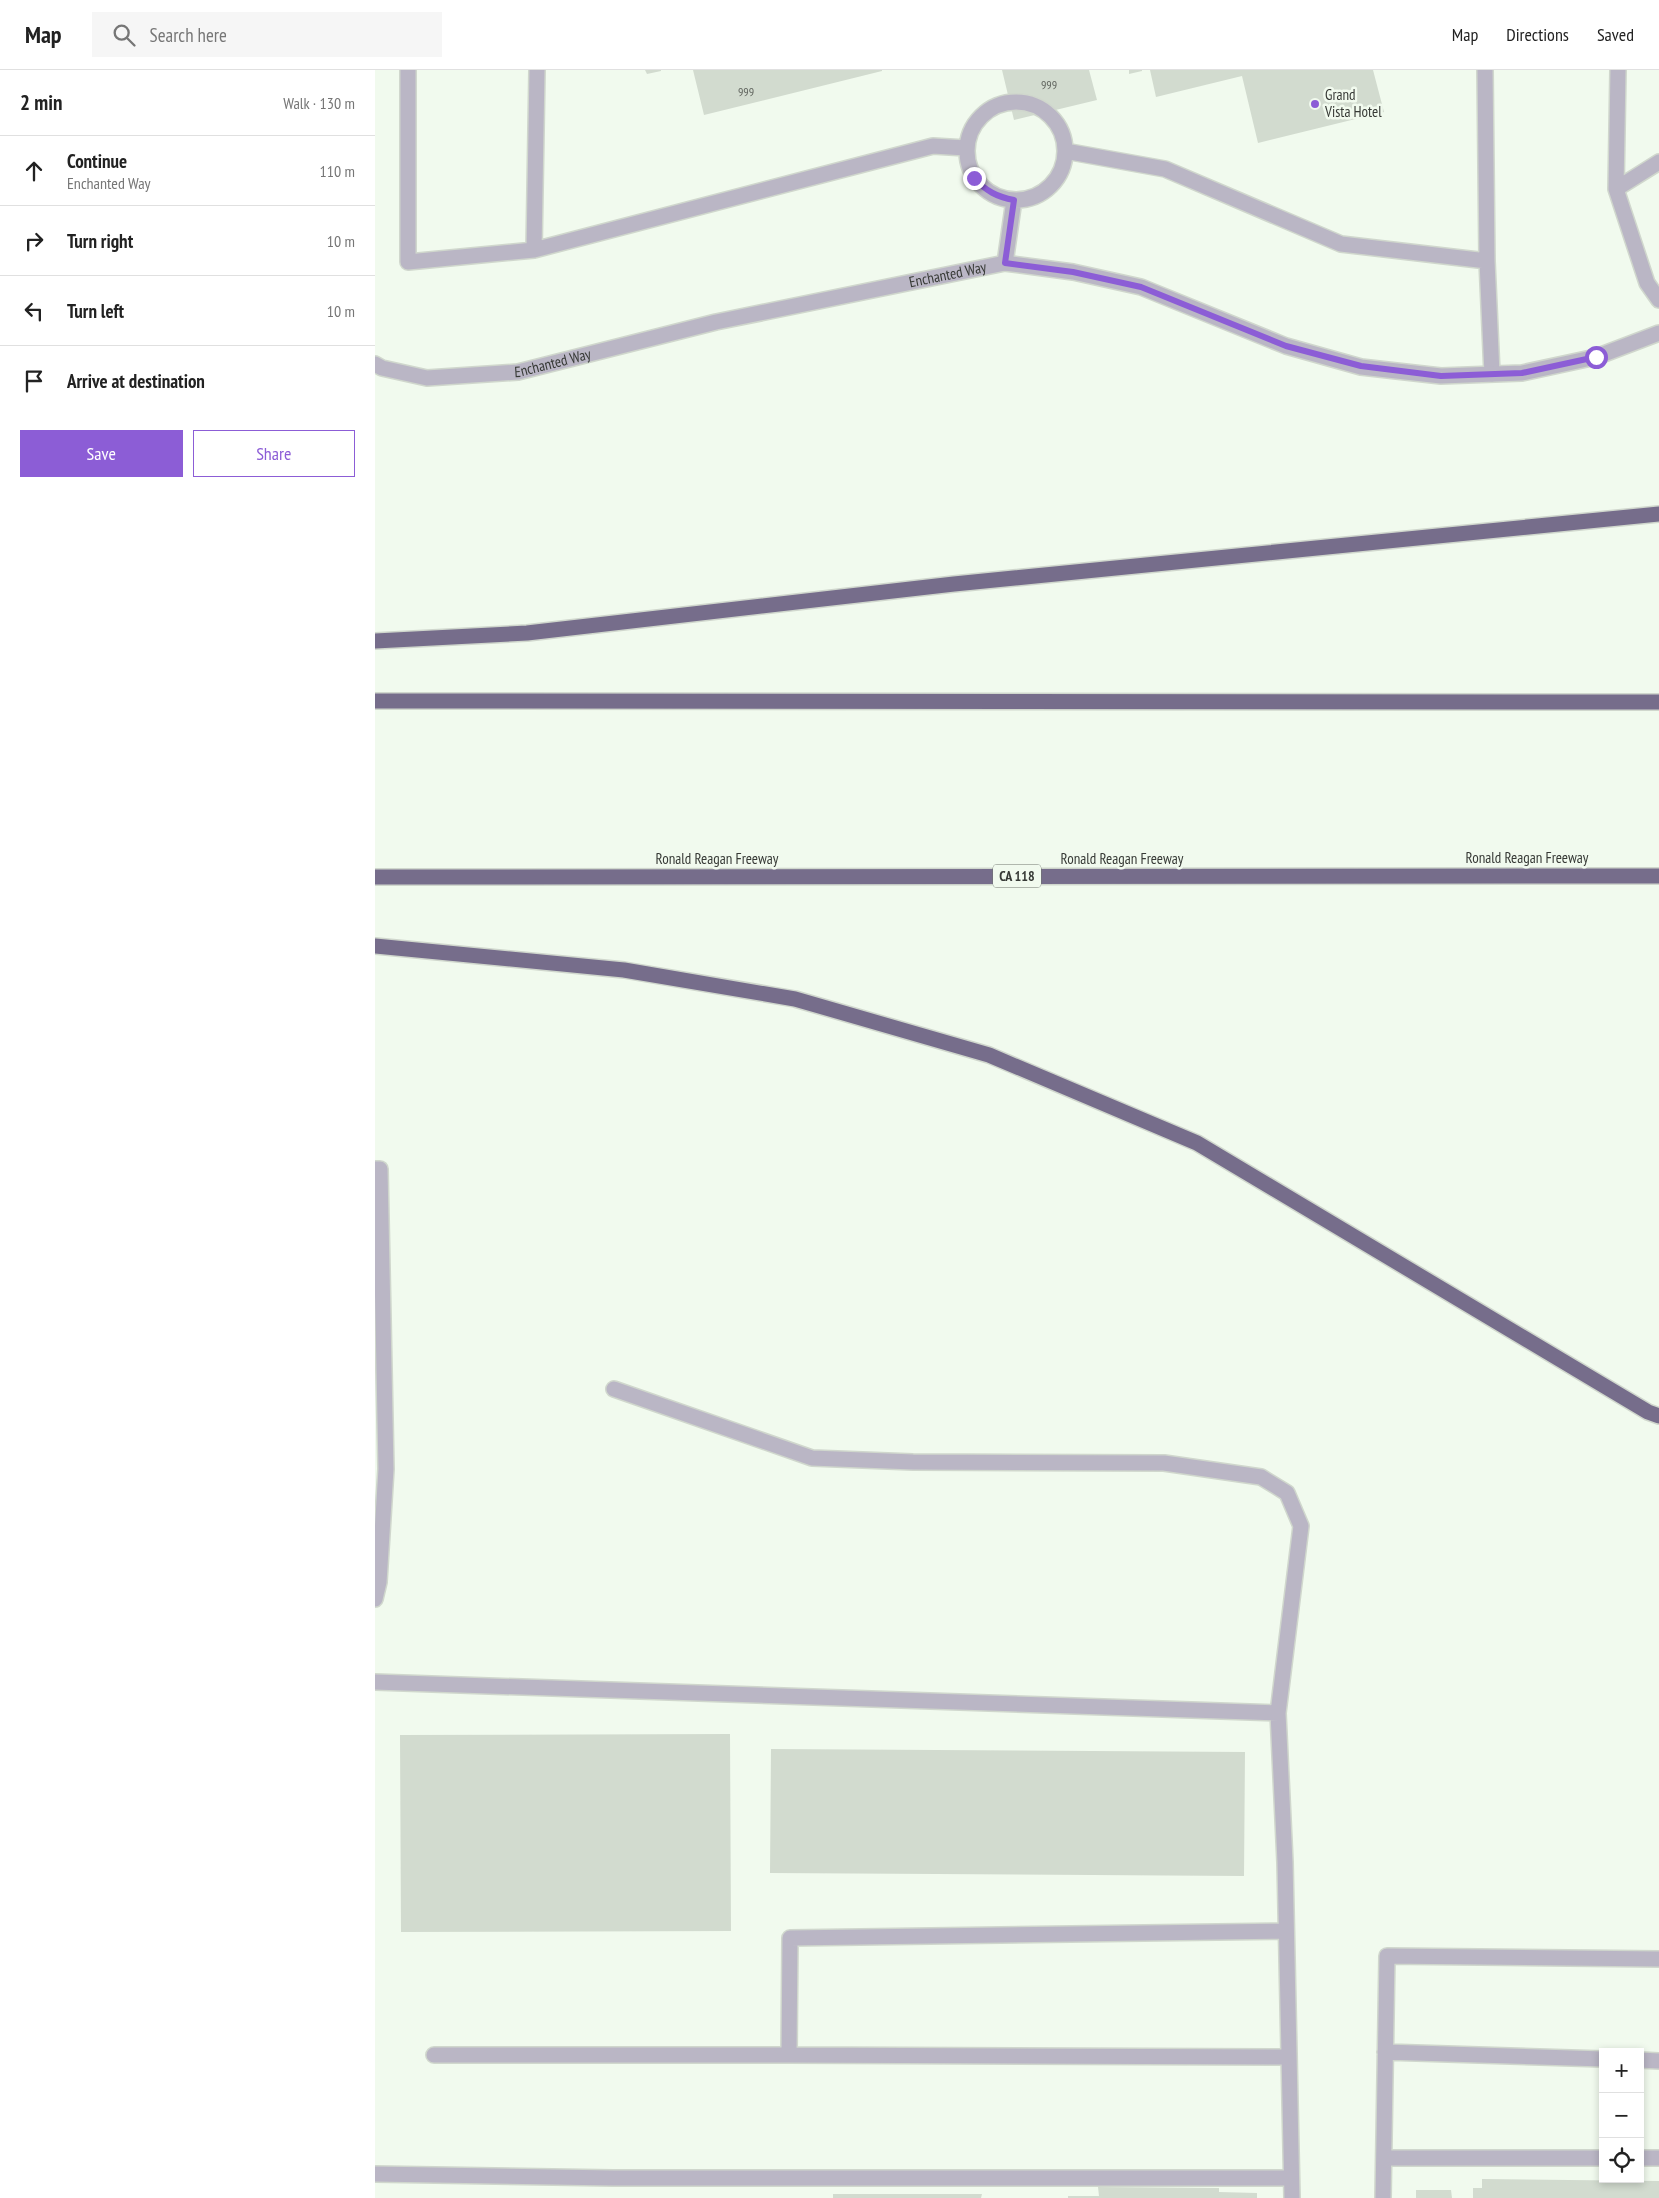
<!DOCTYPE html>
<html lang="en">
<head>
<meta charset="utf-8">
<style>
  body { margin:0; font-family:"PT Sans Narrow",sans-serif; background:#f6f6f6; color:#222 }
  .controls { position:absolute; right:15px; bottom:15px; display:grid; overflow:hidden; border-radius:0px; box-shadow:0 2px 8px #0003 }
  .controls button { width:45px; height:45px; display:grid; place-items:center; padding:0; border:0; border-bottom:1px solid #e0e0e0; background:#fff; color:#222; font:25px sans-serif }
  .stop { position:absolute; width:15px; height:15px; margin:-11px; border:4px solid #8c5dd6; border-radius:50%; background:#fff }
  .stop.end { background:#8c5dd6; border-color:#fff; box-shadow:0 1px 5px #0008 }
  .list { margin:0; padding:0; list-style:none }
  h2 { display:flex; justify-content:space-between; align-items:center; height:65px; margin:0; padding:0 20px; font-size:21px }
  h2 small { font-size:16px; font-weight:400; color:#767676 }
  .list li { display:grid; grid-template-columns:32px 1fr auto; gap:15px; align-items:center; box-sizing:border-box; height:70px; padding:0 20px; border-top:1px solid #e0e0e0 }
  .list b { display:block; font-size:19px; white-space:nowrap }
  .list p { margin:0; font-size:16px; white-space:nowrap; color:#767676 }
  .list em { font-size:16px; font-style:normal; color:#767676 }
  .actions { display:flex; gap:10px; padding:15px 20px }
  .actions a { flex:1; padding:11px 0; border:1px solid #8c5dd6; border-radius:0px; text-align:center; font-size:18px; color:#8c5dd6 }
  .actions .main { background:#8c5dd6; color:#fff }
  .icon { flex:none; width:28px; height:28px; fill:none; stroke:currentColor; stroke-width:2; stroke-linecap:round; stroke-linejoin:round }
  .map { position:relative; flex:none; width:1284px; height:2128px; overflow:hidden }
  header { display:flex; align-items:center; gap:30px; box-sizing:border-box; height:70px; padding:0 25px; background:#fff; border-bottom:1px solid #e0e0e0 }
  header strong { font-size:24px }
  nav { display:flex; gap:28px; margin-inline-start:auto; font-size:18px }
  .search { width:350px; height:45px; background:#f6f6f6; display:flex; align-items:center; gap:12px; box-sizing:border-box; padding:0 18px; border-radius:0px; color:#767676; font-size:19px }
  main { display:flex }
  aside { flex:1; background:#fff }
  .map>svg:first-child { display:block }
  .building { fill:#d2dbcf }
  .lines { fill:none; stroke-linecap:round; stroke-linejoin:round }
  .service-casing { stroke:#d0d7cd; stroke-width:18 }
  .minor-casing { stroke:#d0d7cd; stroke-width:18 }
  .motorway-casing { stroke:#d0d7cd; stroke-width:18 }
  .service { stroke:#bab6c5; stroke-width:15 }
  .minor { stroke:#bab6c5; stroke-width:15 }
  .motorway { stroke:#766d8b; stroke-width:15 }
  .route { stroke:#8c5dd6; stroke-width:6 }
  .poi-dot { fill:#8c5dd6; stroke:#f1faee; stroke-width:2 }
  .labels { text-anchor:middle; stroke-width:5; stroke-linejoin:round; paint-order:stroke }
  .number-label { font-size:12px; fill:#5e625c }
  .shield { fill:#f1faee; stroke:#6f746d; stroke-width:1 }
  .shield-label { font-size:14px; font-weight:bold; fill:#373a36 }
  .poi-label { font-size:15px; fill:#373a36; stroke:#f1faee; text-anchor:start }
  .street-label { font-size:15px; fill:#373a36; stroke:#f1faee }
</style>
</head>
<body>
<header>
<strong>Map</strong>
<div class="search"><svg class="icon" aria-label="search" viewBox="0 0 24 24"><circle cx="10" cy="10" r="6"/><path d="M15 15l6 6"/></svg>Search here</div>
<nav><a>Map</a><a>Directions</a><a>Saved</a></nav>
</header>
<main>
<aside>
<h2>2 min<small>Walk · 130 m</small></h2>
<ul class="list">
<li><svg class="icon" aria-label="ahead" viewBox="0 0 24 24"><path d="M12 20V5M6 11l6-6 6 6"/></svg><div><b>Continue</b><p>Enchanted Way</p></div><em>110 m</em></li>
<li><svg class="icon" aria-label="right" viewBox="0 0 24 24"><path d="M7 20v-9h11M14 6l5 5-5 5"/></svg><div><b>Turn right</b></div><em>10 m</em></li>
<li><svg class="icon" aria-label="left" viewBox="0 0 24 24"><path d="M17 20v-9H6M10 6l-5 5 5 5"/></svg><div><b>Turn left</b></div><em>10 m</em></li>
<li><svg class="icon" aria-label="arrive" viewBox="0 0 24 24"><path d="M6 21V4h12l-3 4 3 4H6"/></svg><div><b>Arrive at destination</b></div></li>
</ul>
<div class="actions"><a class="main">Save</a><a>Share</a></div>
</aside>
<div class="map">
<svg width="1284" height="2128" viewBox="0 0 1284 2128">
  <rect width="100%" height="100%" fill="#f1faee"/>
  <path class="building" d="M 270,0 L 286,0 L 286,1 L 272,4 Z
    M 318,0 L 507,0 L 507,1 L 329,45 Z
    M 627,0 L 714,0 L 722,30 L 639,50 Z
    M 754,0 L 767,0 L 767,1 L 754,4 Z
    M 775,0 L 998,0 L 1009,42 L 883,73 L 867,6 L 781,27 Z
    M 355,1664 L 356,1861 L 26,1862 L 25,1665 Z
    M 396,1679 L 870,1682 L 869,1806 L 395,1803 Z
    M 1107,2109 L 1284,2111 L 1284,2128 L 1098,2128 L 1098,2118 L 1107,2118 Z
    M 723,2117 L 844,2118 L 844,2122 L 882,2123 L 882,2128 L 693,2128 L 693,2126 L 724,2126 Z
    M 1041,2120 L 1076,2120 L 1077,2128 L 1041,2128 Z
    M 458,2124 L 607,2124 L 606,2128 L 458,2128 Z"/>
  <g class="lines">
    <defs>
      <path id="service" d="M 33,0 L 33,192 L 159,180 L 558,76 L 591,78
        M 1243,0 L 1241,119 L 1272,213 L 1284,230
        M592 81a49 49 0 1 1 98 0a49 49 0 1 1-98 0Z
        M 690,81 L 790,99 L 966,174 L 1112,191 L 1110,0
        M 1241,119 L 1284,92
        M 159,180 L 162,0
        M 1112,191 L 1117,304
        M 630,193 L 639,130
        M 0,1099 L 5,1099 L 11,1399 L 4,1512 L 0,1529
        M 239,1319 L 437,1388 L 538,1392 L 789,1393 L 886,1407 L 912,1423 L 926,1456 L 903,1643
        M 0,1612 L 903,1643 L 910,1792 L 917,2128
        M 1010,1982 L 1228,1989
        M 59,1985 L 414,1985 L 415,1868 L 911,1861
        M 414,1985 L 913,1987
        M 1265,1990 L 1284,1991
        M 1009,2088 L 1228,2088
        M 1265,2088 L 1284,2088
        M 0,2104 L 238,2108 L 916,2108
        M 1008,2128 L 1012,1886 L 1284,1889"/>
      <g id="minor">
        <path id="s1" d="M 0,294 L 7,298 L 52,308 L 143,302 L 341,252 L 630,193 L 698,202 L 766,217 L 911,276 L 986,297 L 1066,306 L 1147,303 L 1221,287 L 1284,263"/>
      </g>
      <path id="motorway" d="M 0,571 L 152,563 L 579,514 L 1284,444
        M 0,631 L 1284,632
        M 0,807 L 1284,806
        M 0,876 L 249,900 L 420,929 L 614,985 L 822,1073 L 1273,1342 L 1284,1346"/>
    </defs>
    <use href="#service" class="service-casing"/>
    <use href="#minor" class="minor-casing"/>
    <use href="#motorway" class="motorway-casing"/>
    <use href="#service" class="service"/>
    <use href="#minor" class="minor"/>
    <use href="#motorway" class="motorway"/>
  </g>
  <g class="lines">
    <path class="route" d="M 599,108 C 611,121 622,127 639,130 L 630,193 L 698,202 L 766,217 L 911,276 L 986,296 L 1066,306 L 1147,303 L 1221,287"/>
  </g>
  <circle class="poi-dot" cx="940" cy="34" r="5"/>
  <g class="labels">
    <g class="number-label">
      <text x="674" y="19">999</text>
      <text x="371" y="26">999</text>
    </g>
    <rect class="shield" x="618" y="794.5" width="48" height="23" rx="4"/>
    <g class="shield-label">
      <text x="642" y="811">CA 118</text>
    </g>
    <g class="poi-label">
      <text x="950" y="30">Grand<tspan x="950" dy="17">Vista Hotel</tspan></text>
    </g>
    <g class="street-label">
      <text dy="5" stroke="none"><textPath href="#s1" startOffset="586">Enchanted Way</textPath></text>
      <text dy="5" stroke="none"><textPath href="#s1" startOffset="181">Enchanted Way</textPath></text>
      <text x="1152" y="793">Ronald Reagan Freeway</text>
      <text x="342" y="794">Ronald Reagan Freeway</text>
      <text x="747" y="794">Ronald Reagan Freeway</text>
    </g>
  </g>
</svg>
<div class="controls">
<button>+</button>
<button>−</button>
<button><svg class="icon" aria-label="locate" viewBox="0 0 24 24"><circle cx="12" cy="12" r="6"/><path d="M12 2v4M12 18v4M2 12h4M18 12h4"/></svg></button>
</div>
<div class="stop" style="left:1221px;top:287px"></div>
<div class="stop end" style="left:599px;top:108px"></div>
</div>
</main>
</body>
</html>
